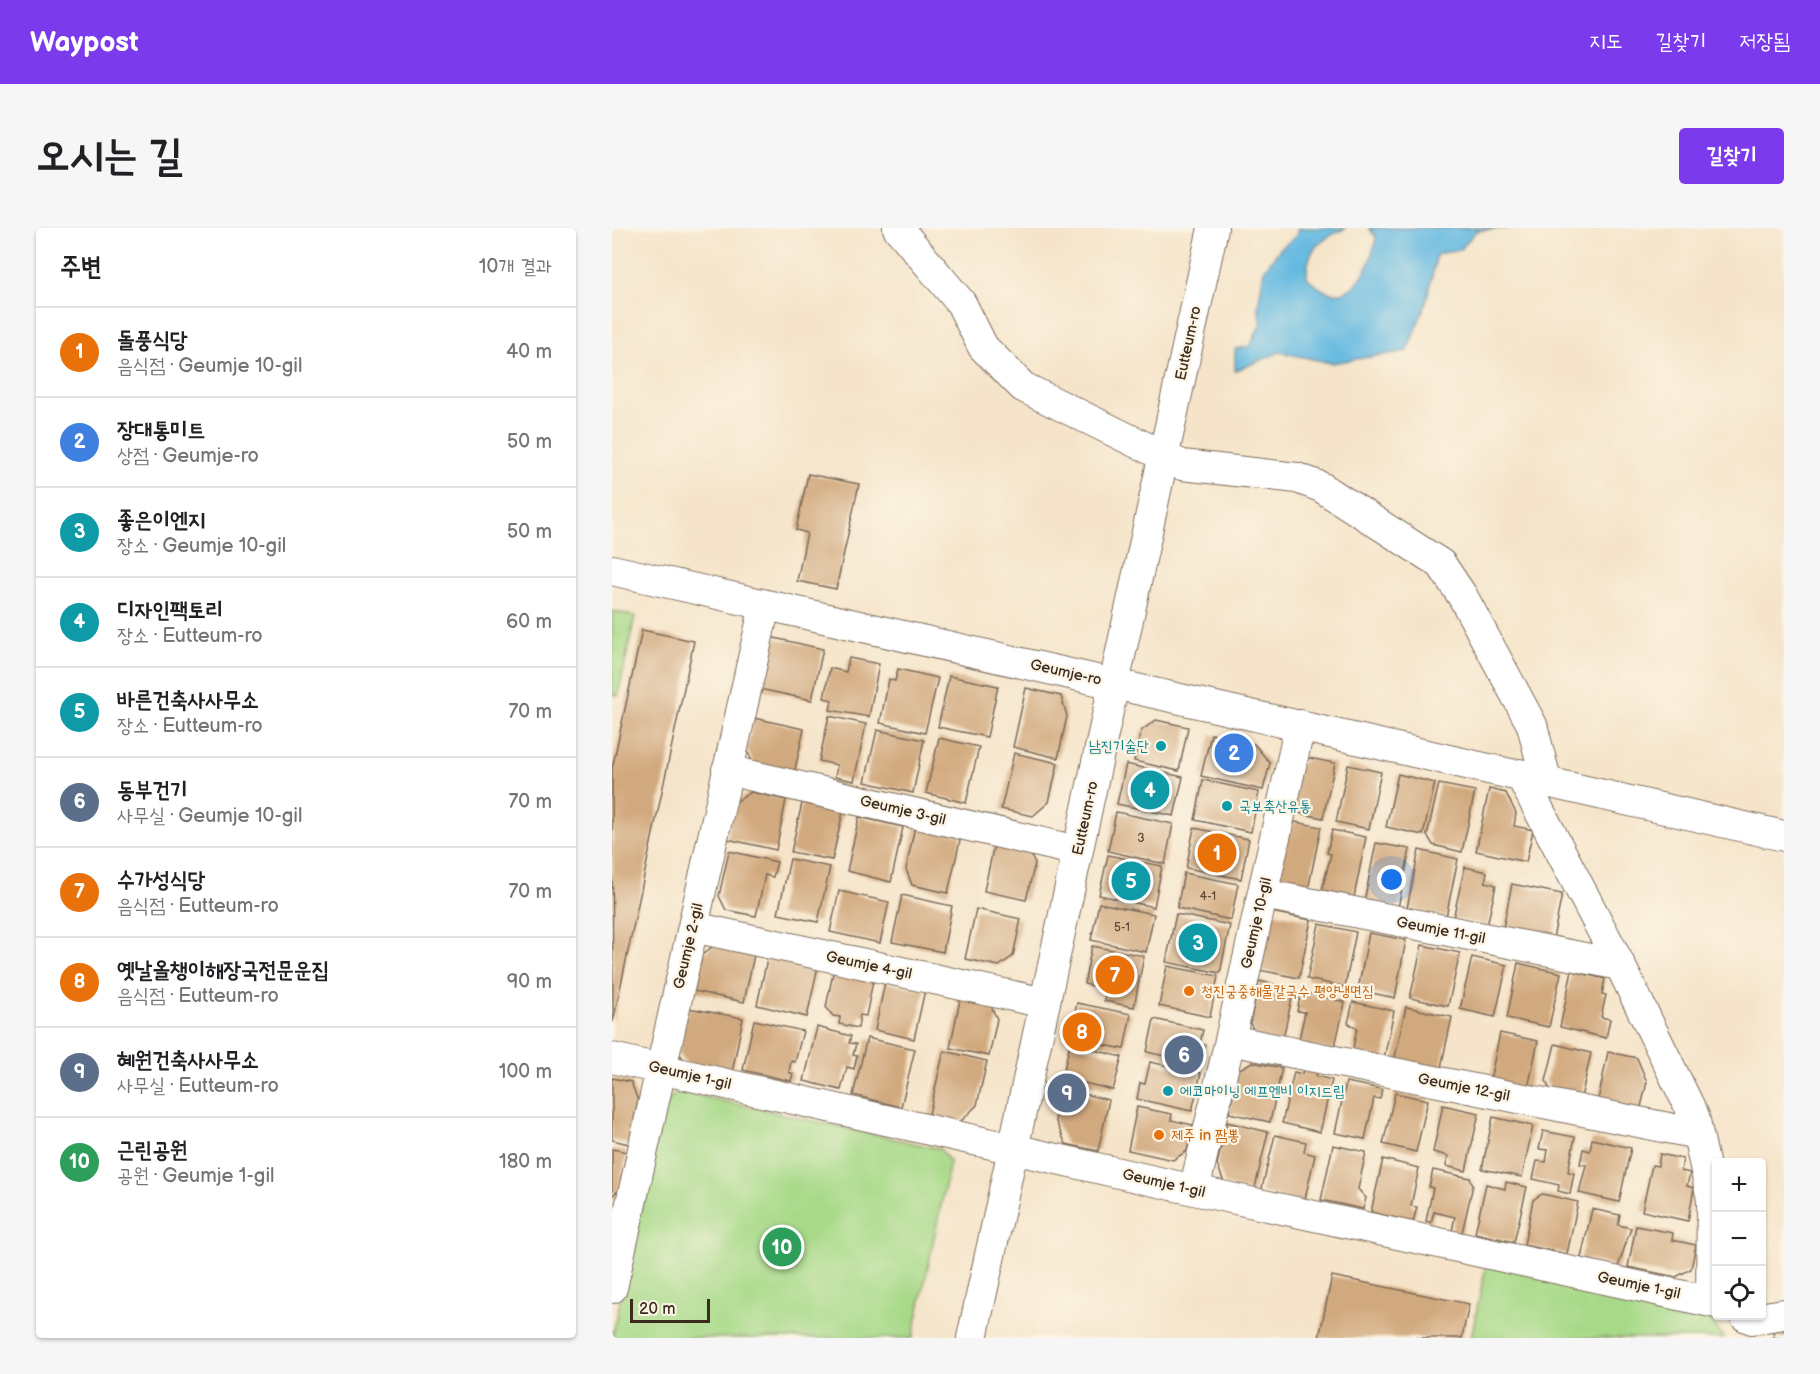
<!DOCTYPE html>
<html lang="ko">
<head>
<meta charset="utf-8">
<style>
  body { margin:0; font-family:"Balsamiq Sans","Poor Story",sans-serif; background:#f6f6f6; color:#202124 }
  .controls { position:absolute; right:18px; bottom:18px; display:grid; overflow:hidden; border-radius:6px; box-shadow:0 2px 4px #0004 }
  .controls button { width:54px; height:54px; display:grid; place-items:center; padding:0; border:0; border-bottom:2px solid #e0e0e0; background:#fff; color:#202124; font:30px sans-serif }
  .scale { position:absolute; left:18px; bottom:15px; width:80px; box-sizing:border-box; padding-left:6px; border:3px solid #3b2a1e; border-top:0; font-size:16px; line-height:21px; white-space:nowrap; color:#3b2a1e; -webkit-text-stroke:4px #fcf5e5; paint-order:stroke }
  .you { position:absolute; left:780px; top:652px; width:21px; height:21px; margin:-15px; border:4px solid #fff; border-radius:50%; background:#1a73e8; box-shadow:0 0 0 9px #1a73e833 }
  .badge { display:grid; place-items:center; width:39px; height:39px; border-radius:50%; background:#7c3aed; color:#fff; font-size:20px; font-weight:700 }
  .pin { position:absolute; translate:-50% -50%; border:3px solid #fff; box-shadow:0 2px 6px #0006 }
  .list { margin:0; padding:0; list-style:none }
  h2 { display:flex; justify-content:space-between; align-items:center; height:78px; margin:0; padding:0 24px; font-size:26px }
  h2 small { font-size:20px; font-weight:400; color:#757577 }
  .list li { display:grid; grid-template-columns:39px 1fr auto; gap:18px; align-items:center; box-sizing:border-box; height:90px; padding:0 24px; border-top:2px solid #e0e0e0 }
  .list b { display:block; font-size:22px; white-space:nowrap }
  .list p { margin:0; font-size:20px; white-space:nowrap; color:#757577 }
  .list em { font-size:20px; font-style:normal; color:#757577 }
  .icon { flex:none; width:33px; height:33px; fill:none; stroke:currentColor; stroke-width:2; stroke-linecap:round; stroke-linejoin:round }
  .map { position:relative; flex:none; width:1172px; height:1110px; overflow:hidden; border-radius:6px }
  header { display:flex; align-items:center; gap:36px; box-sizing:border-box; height:84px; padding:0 30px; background:#7c3aed; color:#fff }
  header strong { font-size:28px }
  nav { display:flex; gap:33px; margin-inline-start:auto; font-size:21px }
  .intro { display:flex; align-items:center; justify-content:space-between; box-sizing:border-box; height:144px; padding:0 36px }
  h1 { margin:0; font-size:42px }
  .button { padding:15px 27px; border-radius:6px; background:#7c3aed; color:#fff; font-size:21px; font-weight:700 }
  main { display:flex; gap:36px; padding:0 36px }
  aside { flex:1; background:#fff; border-radius:6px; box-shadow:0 2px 4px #0004 }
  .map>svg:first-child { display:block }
  .green { fill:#a7d988; stroke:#718253; stroke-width:1.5 }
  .water { fill:#64b9e1; stroke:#507280; stroke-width:1.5 }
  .building { fill:#d1a97e }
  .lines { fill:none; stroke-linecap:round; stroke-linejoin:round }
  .street-casing { stroke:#7c6b5a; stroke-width:32 }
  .street { stroke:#fff; stroke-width:30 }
  .culture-dot { fill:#0f9aa8; stroke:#fcf5e5; stroke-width:2 }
  .food-dot { fill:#e8710a; stroke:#fcf5e5; stroke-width:2 }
  .labels { text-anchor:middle; stroke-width:4.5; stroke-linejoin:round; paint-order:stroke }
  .number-label { font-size:12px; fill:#604a36 }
  .street-label { font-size:15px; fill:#3b2a1e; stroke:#fcf5e5 }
  .culture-label { font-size:15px; fill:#0d838f; stroke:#fcf5e5; text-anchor:start }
  .food-label { font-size:15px; fill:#c56008; stroke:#fcf5e5; text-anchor:start }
</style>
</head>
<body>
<header>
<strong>Waypost</strong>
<nav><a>지도</a><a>길찾기</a><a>저장됨</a></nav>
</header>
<div class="intro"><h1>오시는 길</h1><a class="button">길찾기</a></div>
<main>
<aside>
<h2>주변<small>10개 결과</small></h2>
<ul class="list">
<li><span class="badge" style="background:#e8710a">1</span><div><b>돌풍식당</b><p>음식점 · Geumje 10-gil</p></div><em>40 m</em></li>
<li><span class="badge" style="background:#3f7fe0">2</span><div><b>장대통미트</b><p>상점 · Geumje-ro</p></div><em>50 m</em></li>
<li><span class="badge" style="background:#0f9aa8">3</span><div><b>좋은이엔지</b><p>장소 · Geumje 10-gil</p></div><em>50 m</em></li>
<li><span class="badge" style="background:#0f9aa8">4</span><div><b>디자인팩토리</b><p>장소 · Eutteum-ro</p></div><em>60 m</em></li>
<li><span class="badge" style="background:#0f9aa8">5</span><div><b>바른건축사사무소</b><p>장소 · Eutteum-ro</p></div><em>70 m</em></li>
<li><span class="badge" style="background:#5c6f8a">6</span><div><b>동부건기</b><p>사무실 · Geumje 10-gil</p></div><em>70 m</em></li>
<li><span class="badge" style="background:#e8710a">7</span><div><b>수가성식당</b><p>음식점 · Eutteum-ro</p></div><em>70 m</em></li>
<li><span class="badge" style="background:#e8710a">8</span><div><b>옛날올챙이해장국전문운집</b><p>음식점 · Eutteum-ro</p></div><em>90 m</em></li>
<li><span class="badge" style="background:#5c6f8a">9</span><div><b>혜원건축사사무소</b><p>사무실 · Eutteum-ro</p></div><em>100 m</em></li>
<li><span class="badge" style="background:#2e9e5b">10</span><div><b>근린공원</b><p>공원 · Geumje 1-gil</p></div><em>180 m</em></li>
</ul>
</aside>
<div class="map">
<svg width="1172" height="1110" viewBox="0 0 1172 1110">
  <rect width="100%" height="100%" fill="#fcf5e5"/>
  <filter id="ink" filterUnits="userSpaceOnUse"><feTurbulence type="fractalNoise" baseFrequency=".0167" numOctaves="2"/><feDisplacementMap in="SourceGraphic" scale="12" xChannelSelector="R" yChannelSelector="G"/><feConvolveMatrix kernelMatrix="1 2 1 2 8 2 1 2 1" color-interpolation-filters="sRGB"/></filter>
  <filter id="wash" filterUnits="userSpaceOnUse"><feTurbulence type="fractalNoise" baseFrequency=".008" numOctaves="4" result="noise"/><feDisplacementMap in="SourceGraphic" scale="24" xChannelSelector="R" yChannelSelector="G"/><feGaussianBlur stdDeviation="1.35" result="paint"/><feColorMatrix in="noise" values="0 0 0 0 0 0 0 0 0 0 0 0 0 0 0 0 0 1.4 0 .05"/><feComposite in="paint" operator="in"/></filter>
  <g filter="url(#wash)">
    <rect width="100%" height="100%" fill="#f5e4c9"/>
    <path class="green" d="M 0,383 L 23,388 L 6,468 L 0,466 Z
      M 66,863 L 328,921 L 338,934 L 301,1110 L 0,1110 L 51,878 Z
      M 875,1033 L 1089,1080 L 1112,1110 L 859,1110 Z"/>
    <path class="water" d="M 686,0 L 734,0 C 709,12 694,19 695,49 C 733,89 758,47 764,9 L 757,0 L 897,0 L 864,3 L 848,22 L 825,26 L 814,75 L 795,123 L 719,135 L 668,124 L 623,143 L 623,121 L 638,118 L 649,95 L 646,79 L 652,42 L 668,21 L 684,8 Z"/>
    <g id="blocks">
      <path class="building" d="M 196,246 L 247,256 L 224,361 L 185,353 L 195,305 L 184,302 Z
        M 30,402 L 82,413 L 1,794 L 0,541 Z
        M 158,409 L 211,421 L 200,472 L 147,461 Z
        M 237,430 L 267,436 L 257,489 L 218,482 L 220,472 L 212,470 L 218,440 L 234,444 Z
        M 286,441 L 326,450 L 313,505 L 268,495 L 277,451 L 283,453 Z
        M 337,448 L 386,458 L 375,509 L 326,499 Z
        M 414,460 L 449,468 L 455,488 L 446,530 L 401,519 Z
        M 217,488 L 254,496 L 242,553 L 223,549 L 225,537 L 207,533 Z
        M 142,490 L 192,501 L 182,546 L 143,538 L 135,522 Z
        M 544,492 L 576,499 L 567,543 L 522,533 L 529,503 Z
        M 265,502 L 312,512 L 301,565 L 253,554 Z
        M 599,506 L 642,516 L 658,535 L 651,562 L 589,548 Z
        M 327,510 L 367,519 L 354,575 L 314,565 Z
        M 402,525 L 446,535 L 437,574 L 421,588 L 389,581 Z
        M 697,530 L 723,535 L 711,590 L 676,583 L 685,538 Z
        M 514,536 L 571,549 L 562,588 L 505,576 Z
        M 736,537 L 769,544 L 757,601 L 724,594 Z
        M 786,546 L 823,555 L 811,607 L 774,599 Z
        M 591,552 L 647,564 L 639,604 L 583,592 Z
        M 827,556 L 863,563 L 850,624 L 821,617 L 815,607 Z
        M 877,561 L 894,565 L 904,585 L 902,598 L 921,602 L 914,634 L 864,623 Z
        M 139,564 L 174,572 L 164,622 L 115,611 L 122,575 Z
        M 190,575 L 231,584 L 220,632 L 179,624 Z
        M 504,584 L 561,596 L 553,636 L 496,623 Z
        M 247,589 L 291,599 L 279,654 L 235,643 Z
        M 673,592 L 709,599 L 696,662 L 670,657 L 662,642 Z
        M 303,598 L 349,608 L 336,665 L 300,657 L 294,641 Z
        M 582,600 L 637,611 L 629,651 L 574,640 Z
        M 720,602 L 754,609 L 742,669 L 710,662 L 719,626 L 715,625 Z
        M 383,612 L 414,619 L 423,635 L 414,672 L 372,663 Z
        M 764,615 L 798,621 L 786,680 L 752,674 Z
        M 807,622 L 846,631 L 834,689 L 795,680 Z
        M 117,623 L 165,634 L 161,649 L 153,647 L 144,688 L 114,682 L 107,668 Z
        M 496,627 L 550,638 L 542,679 L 487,667 Z
        M 178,631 L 218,639 L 206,694 L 166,686 Z
        M 853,639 L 875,644 L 873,654 L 884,657 L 875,698 L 841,690 Z
        M 572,645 L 626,656 L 619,692 L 565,680 Z
        M 900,656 L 950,666 L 941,711 L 891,700 Z
        M 227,663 L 277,674 L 268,715 L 218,704 Z
        M 290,667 L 340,678 L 331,724 L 280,714 Z
        M 487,675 L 542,686 L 534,724 L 479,712 Z
        M 364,681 L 409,691 L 401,728 L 387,738 L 353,731 Z
        M 659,684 L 699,692 L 687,750 L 647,742 Z
        M 564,686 L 618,697 L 608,745 L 554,734 Z
        M 707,696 L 744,704 L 733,759 L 695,751 Z
        M 757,705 L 794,712 L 783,770 L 746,762 Z
        M 810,717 L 848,725 L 836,778 L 798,770 Z
        M 101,718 L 142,727 L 132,774 L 82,763 L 90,727 Z
        M 480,718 L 532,728 L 522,779 L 492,773 L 494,761 L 472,756 Z
        M 156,727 L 206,738 L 195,789 L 145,777 Z
        M 860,729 L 895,737 L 883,789 L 848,781 Z
        M 906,735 L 949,745 L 937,799 L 895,790 Z
        M 555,738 L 606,748 L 598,789 L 547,778 Z
        M 222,740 L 262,748 L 254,788 L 248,787 L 246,800 L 227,796 L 228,789 L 221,788 L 214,779 Z
        M 960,743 L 993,751 L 990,766 L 994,767 L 989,789 L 998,791 L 994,810 L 948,799 Z
        M 647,753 L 682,761 L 670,815 L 645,809 L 638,795 Z
        M 273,754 L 313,762 L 302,811 L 263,802 Z
        M 689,764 L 733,774 L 722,823 L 686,816 L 693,784 L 685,783 Z
        M 349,767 L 376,772 L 385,791 L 377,828 L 338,820 Z
        M 741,774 L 782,783 L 770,840 L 748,829 L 741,820 L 745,800 L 736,795 Z
        M 465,775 L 519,786 L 512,821 L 457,810 Z
        M 794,779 L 840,789 L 826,853 L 780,843 Z
        M 76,780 L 131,790 L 120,845 L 75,836 L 67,825 Z
        M 542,791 L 591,802 L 588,816 L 593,817 L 588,836 L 535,824 Z
        M 142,792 L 191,803 L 183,834 L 179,833 L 177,844 L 181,846 L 179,853 L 131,842 Z
        M 205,799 L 239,808 L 237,815 L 244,816 L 241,827 L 245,828 L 242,841 L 235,839 L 229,862 L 192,853 Z
        M 888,805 L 926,813 L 915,865 L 877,857 Z
        M 255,810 L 303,821 L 289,879 L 241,867 Z
        M 458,816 L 510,829 L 501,862 L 456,851 L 452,841 Z
        M 943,816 L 979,825 L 967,879 L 943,873 L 934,853 Z
        M 332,823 L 375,833 L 365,877 L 346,896 L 316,890 Z
        M 996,824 L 1025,830 L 1035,854 L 1026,891 L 984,882 Z
        M 538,834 L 589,845 L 580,883 L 525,871 L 528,855 L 533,856 Z
        M 640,834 L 670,840 L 658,894 L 617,885 L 626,842 Z
        M 691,841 L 705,844 L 704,848 L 720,852 L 708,904 L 670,895 L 682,844 L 690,846 Z
        M 0,850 L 19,854 L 26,873 L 17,916 L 0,912 Z
        M 734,854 L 770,861 L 768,871 L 762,870 L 753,911 L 723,905 Z
        M 450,861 L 497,872 L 486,923 L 454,916 L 443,892 Z
        M 783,865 L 816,872 L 804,924 L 771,916 Z
        M 831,877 L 867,885 L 854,943 L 834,938 L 836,928 L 821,924 Z
        M 525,879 L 560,886 L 559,892 L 581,897 L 575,923 L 561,932 L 516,922 Z
        M 881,889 L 921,898 L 910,949 L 870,941 Z
        M 615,894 L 656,904 L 642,964 L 613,957 L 605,936 Z
        M 931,903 L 963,909 L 956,944 L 962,945 L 958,966 L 946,963 L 947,957 L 921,951 L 925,933 L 934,934 L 936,922 L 927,921 Z
        M 663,907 L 694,914 L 692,924 L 703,927 L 692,975 L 649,964 Z
        M 980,911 L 1019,920 L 1007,974 L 967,965 L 974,937 L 968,936 L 971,921 L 978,923 Z
        M 721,917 L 754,924 L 746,961 L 754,970 L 751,981 L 709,972 Z
        M 0,921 L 15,924 L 7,962 L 0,968 Z
        M 1048,926 L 1071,931 L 1069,943 L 1078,945 L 1075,958 L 1082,960 L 1076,993 L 1030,983 L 1040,937 L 1046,938 Z
        M 771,931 L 807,940 L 799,978 L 805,979 L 801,994 L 759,984 Z
        M 821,942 L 858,950 L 861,957 L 850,1005 L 840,1003 L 843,989 L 822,984 L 819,995 L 814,993 L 821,960 L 817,959 Z
        M 894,954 L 915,959 L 902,1014 L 863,1005 L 874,956 L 893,961 Z
        M 930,966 L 966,974 L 955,1026 L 912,1017 L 921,972 Z
        M 980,981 L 1008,987 L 1006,997 L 1019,1000 L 1006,1039 L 969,1030 Z
        M 1024,998 L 1061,1005 L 1060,1012 L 1084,1017 L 1079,1041 L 1064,1049 L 1016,1039 Z
        M 720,1048 L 857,1076 L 850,1110 L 707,1110 Z
        M 1172,1100 L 1172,1110 L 1162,1110 L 1161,1102 Z"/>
    </g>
  </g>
  <g filter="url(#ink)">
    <use href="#blocks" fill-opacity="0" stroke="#7c6b5a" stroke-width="1.5"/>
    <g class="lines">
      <defs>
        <path id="street" d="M 286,0 L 349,75 L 371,119 L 411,159 L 570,237 L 685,250 L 709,259 L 829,336 L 851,369 L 920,497 L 934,552
          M 0,342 L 1172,608
          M 115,542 L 466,623
          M 908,546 L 1008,737 L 1082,888 L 1100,971 L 1099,1073
          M 651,666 L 1008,737
          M 81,699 L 433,775
          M 618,812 L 1086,906
          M 0,830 L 582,962 L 1104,1075
          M 582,962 L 618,812 L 688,497
          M 0,1060 L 153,377
          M 1133,1088 L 1140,1091 L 1172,1086
          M 360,1110 L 601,0"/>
      </defs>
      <use href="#street" class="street-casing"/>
      <use href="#street" class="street"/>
    </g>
  </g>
  <g class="culture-dot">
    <circle cx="549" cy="518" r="6"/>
    <circle cx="615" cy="578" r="6"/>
    <circle cx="556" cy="863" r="6"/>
  </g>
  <g class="food-dot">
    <circle cx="577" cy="763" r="6"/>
    <circle cx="547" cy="907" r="6"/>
  </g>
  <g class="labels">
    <g class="number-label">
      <text x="529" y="614">3</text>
      <text x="596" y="672">4-1</text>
      <text x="510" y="703">5-1</text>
    </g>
    <g class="street-label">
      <text transform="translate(576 115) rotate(-78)" y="5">Eutteum-ro</text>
      <text transform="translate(454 444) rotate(13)" y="5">Geumje-ro</text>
      <text transform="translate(291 582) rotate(13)" y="5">Geumje 3-gil</text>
      <text transform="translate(473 590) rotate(-78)" y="5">Eutteum-ro</text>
      <text transform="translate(644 695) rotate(-77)" y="5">Geumje 10-gil</text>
      <text transform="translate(829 702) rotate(11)" y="5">Geumje 11-gil</text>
      <text transform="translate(76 718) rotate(-77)" y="5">Geumje 2-gil</text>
      <text transform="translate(257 737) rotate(12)" y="5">Geumje 4-gil</text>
      <text transform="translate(78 847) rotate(13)" y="5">Geumje 1-gil</text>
      <text transform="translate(852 859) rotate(11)" y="5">Geumje 12-gil</text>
      <text transform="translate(552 955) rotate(13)" y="5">Geumje 1-gil</text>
      <text transform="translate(1027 1057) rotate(12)" y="5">Geumje 1-gil</text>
    </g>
    <g class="culture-label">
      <text x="537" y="523" text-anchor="end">남진기술단</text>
      <text x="627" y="583">국보축산유통</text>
      <text x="568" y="868">에코마이닝 에프엔비 이지드립</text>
    </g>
    <g class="food-label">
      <text x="589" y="768">청진궁중해물칼국수 평양냉면집</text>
      <text x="559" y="912">제주 in 짬뽕</text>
    </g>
  </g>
</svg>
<div class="controls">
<button>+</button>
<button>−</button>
<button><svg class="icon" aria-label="locate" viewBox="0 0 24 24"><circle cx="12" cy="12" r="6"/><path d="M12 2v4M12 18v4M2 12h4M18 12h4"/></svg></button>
</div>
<div class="scale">20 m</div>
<div class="you"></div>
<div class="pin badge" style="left:605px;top:625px;background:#e8710a">1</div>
<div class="pin badge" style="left:622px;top:525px;background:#3f7fe0">2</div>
<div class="pin badge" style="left:586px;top:715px;background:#0f9aa8">3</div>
<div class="pin badge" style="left:538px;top:562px;background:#0f9aa8">4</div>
<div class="pin badge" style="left:519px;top:653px;background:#0f9aa8">5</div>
<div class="pin badge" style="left:572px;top:827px;background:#5c6f8a">6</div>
<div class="pin badge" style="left:503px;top:747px;background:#e8710a">7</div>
<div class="pin badge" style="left:470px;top:804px;background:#e8710a">8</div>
<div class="pin badge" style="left:455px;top:865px;background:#5c6f8a">9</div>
<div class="pin badge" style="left:170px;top:1019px;background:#2e9e5b">10</div>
</div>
</main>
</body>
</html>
